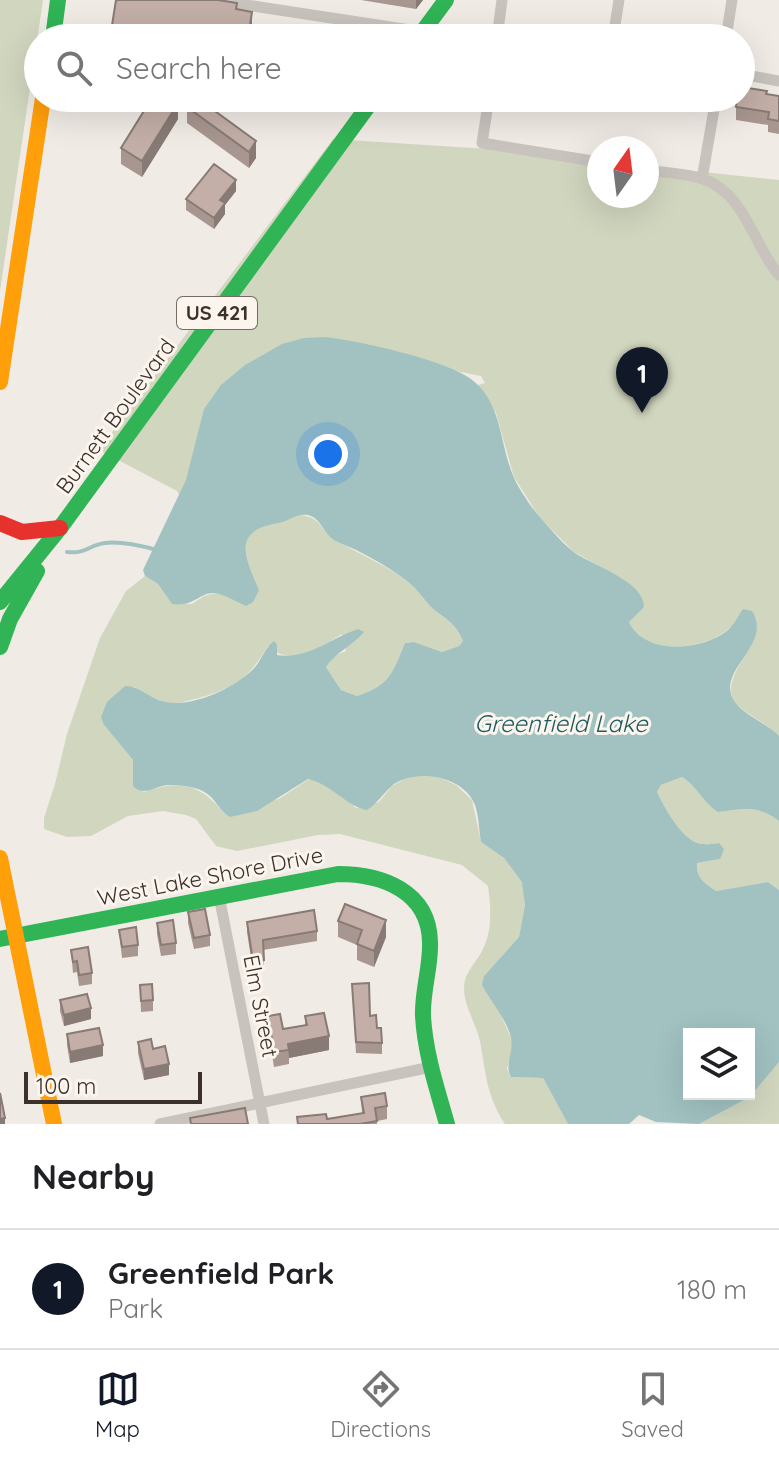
<!DOCTYPE html>
<html lang="en">
<head>
<meta charset="utf-8">
<style>
  body { margin:0; font-family:Quicksand,sans-serif; background:#f2f2f2; color:#202124 }
  .controls { position:absolute; right:24px; bottom:24px; display:grid; overflow:hidden; border-radius:0px; box-shadow:0 8px 32px #0002 }
  .controls button { width:72px; height:72px; display:grid; place-items:center; padding:0; border:0; border-bottom:2px solid #e0e0e0; background:#fff; color:#202124; font:40px sans-serif }
  .compass { position:absolute; left:587px; top:136px; width:72px; height:72px; border-radius:50%; background:#fff; box-shadow:0 8px 32px #0002; rotate:14deg }
  .scale { position:absolute; left:24px; bottom:20px; width:178px; box-sizing:border-box; padding-left:8px; border:4px solid #3b302b; border-top:0; font-size:22px; line-height:28px; white-space:nowrap; color:#3b302b; -webkit-text-stroke:6px #fbf5ee; paint-order:stroke }
  .you { position:absolute; left:328px; top:454px; width:28px; height:28px; margin:-20px; border:6px solid #fff; border-radius:50%; background:#1a73e8; box-shadow:0 0 0 12px #1a73e833 }
  .badge { display:grid; place-items:center; width:52px; height:52px; border-radius:50%; background:#111827; color:#fff; font-size:26px; font-weight:700 }
  .pin { position:absolute; translate:-50% -66px; filter:drop-shadow(0 2px 4px #0008) }
  .pin::after { content:''; position:absolute; top:42px; width:28px; height:24px; background:inherit; clip-path:polygon(0 0,100% 0,50% 100%) }
  .list { margin:0; padding:0; list-style:none }
  h2 { display:flex; justify-content:space-between; align-items:center; height:104px; margin:0; padding:0 32px; font-size:34px }
  h2 small { font-size:26px; font-weight:400; color:#757577 }
  .list li { display:grid; grid-template-columns:52px 1fr auto; gap:24px; align-items:center; box-sizing:border-box; height:120px; padding:0 32px; border-top:2px solid #e0e0e0 }
  .list b { display:block; font-size:30px; white-space:nowrap }
  .list p { margin:0; font-size:26px; white-space:nowrap; color:#757577 }
  .list em { font-size:26px; font-style:normal; color:#757577 }
  .icon { flex:none; width:44px; height:44px; fill:none; stroke:currentColor; stroke-width:2; stroke-linecap:round; stroke-linejoin:round }
  .map { position:relative; flex:none; width:779px; height:1124px; overflow:hidden }
  .search { position:absolute; background:#fff; box-shadow:0 8px 32px #0002; left:24px; right:24px; top:24px; height:88px; display:flex; align-items:center; gap:20px; box-sizing:border-box; padding:0 28px; border-radius:44px; color:#757577; font-size:30px }
  .sheet { height:224px; background:#fff }
  nav { display:flex; justify-content:space-around; align-items:center; box-sizing:border-box; height:112px; border-top:2px solid #e0e0e0; background:#fff; font-size:22px; color:#757577 }
  nav a { display:grid; justify-items:center; gap:4px }
  nav .on { color:#111827 }
  .map>svg:first-child { display:block }
  .green { fill:#d1d6bf }
  .water { fill:#a1c2c1; fill-rule:evenodd }
  .lines { fill:none; stroke-linecap:round; stroke-linejoin:round }
  .stream { stroke:#a1c2c1; stroke-width:4 }
  .street { stroke:#c9c3be; stroke-width:11 }
  .fast { stroke:#30b455; stroke-width:16 }
  .slow { stroke:#ff9f0a; stroke-width:16 }
  .jam { stroke:#e5322d; stroke-width:16 }
  .wall { fill:#a89690 }
  .shaded-wall { fill:#887a75 }
  .building { fill:#c3afa7; stroke:#887a75; stroke-width:2 }
  .labels { text-anchor:middle; stroke-width:6; stroke-linejoin:round; paint-order:stroke }
  .shield { fill:#fbf5ee; stroke:#756b66; stroke-width:2 }
  .shield-label { font-size:20px; font-weight:bold; fill:#3b302b }
  .street-label { font-size:22px; fill:#3b302b; stroke:#fbf5ee }
  .water-label { font-size:24px; font-style:italic; fill:#1f5a5e; stroke:#fbf5ee }
</style>
</head>
<body>
<div class="map">
<svg width="779" height="1124" viewBox="0 0 779 1124">
  <rect width="100%" height="100%" fill="#f0ebe5"/>
  <path class="green" d="M 0,0 L 43,0 L 0,291 Z
    M 333,139 L 503,150 L 599,160 L 599,196 L 647,196 L 647,166 L 779,180 L 779,736 C 748,706 711,709 744,657 L 731,627 C 706,650 646,658 629,622 L 631,618 L 626,581 L 574,552 L 540,518 L 514,477 L 496,413 L 478,385 L 485,383 L 481,376 L 379,356 L 201,528 L 177,491 L 99,450 Z
    M 297,515 C 324,516 318,531 337,541 C 362,556 390,566 413,586 C 419,591 423,599 429,605 C 445,621 452,618 463,641 L 459,646 L 442,652 L 414,642 L 405,643 C 392,674 390,685 357,696 L 341,690 L 326,667 L 334,656 L 346,651 L 342,634 C 320,648 290,668 268,646 C 249,678 235,687 199,698 C 189,700 179,704 168,703 C 156,702 144,692 134,687 L 104,725 L 133,760 L 133,786 L 144,792 C 180,779 200,784 224,813 L 279,799 L 309,779 C 328,784 342,794 356,808 L 379,802 L 392,786 L 410,776 L 432,774 L 456,785 L 472,800 L 481,842 L 504,858 L 523,882 L 525,905 L 519,937 L 484,976 L 513,1043 L 507,1069 L 511,1077 L 543,1078 L 568,1124 L 505,1124 C 486,1095 486,1073 480,1041 C 476,1022 460,1001 465,980 C 467,972 476,961 481,953 C 493,932 491,909 488,886 L 462,865 L 340,834 L 318,835 L 237,851 L 216,846 L 196,819 L 186,815 L 163,811 L 128,816 L 91,836 L 67,837 L 44,829 L 44,818 L 55,784 L 67,734 L 100,638 L 126,591 L 145,576 L 158,584 L 172,604 L 192,604 L 204,596 L 216,593 L 259,590 C 249,567 232,534 266,523 C 278,519 266,525 279,523 C 285,522 292,517 297,515 Z
    M 682,777 C 700,789 703,802 718,812 C 744,809 756,804 779,821 L 779,890 L 768,882 L 716,891 C 705,883 696,879 697,863 L 720,859 L 719,843 C 711,844 700,846 693,841 C 677,831 665,808 657,792 L 661,785 Z
    M 779,1062 L 779,1124 L 699,1124 L 750,1097 Z"/>
  <path class="water" d="M 326,337 C 359,341 446,360 471,379 C 503,403 499,444 514,478 C 521,493 534,511 545,523 C 554,533 564,545 575,553 C 594,566 644,581 644,607 L 629,622 C 645,656 702,651 728,630 C 734,625 738,616 743,609 L 752,611 C 774,646 713,671 735,702 C 746,717 766,722 779,736 L 779,821 C 756,804 744,809 718,812 C 703,803 699,788 682,777 L 661,785 L 657,792 C 665,808 677,831 693,841 C 700,846 711,844 719,843 L 724,849 L 720,859 L 697,863 C 696,879 705,883 716,891 L 768,882 L 779,890 L 779,1062 L 750,1097 L 699,1124 L 656,1122 L 639,1115 L 629,1124 L 568,1124 L 543,1078 L 511,1077 C 504,1064 514,1052 511,1038 C 507,1020 491,1002 482,985 L 484,976 L 519,937 L 525,905 L 522,882 L 504,858 L 481,842 C 479,831 479,816 475,805 C 464,776 418,768 394,784 C 384,792 378,803 367,810 C 347,807 333,785 308,779 L 257,811 L 230,817 C 222,812 218,805 212,798 C 202,787 184,785 169,785 C 155,785 145,798 133,786 L 133,760 L 104,725 L 101,717 L 107,702 L 125,686 C 140,686 150,699 165,702 C 192,708 238,687 256,666 C 262,658 265,648 274,641 L 277,645 L 277,655 C 307,660 331,638 358,629 L 364,632 C 352,646 336,652 326,667 L 341,690 L 357,696 C 390,685 392,674 405,643 L 414,642 L 442,652 L 459,646 L 463,641 C 454,620 445,620 430,606 C 424,600 420,593 414,587 C 400,574 379,562 362,553 C 353,548 343,545 334,540 C 323,533 321,518 308,515 C 296,513 289,521 279,523 C 231,530 245,557 259,590 L 253,602 L 246,606 C 237,602 224,594 215,593 C 199,592 195,607 172,604 L 158,584 L 145,576 L 143,570 L 186,480 L 204,409 L 221,385 L 245,365 L 282,344 L 304,338 ZM 689,1034 L 749,1034 L 749,1094 L 689,1094 Z"/>
  <g class="lines">
    <path class="stream" d="M 67,552 C 87,554 89,545 105,543 C 121,541 142,546 157,550"/>
    <path class="street" d="M 214,0 L 423,32 L 477,38
      M 497,38 L 502,0
      M 613,38 L 619,0
      M 726,38 L 732,0
      M 741,74 L 779,81
      M 489,98 L 482,143 L 599,162
      M 647,170 C 665,173 686,173 703,179 C 745,193 753,245 779,275
      M 702,179 L 716,98
      M 219,896 L 264,1124
      M 160,1124 L 431,1067"/>
    <path class="fast" d="M 53,38 L 58,0
      M 418,38 L 446,0
      M 0,602 L 60,528 L 374,98
      M 0,647 L 10,619 L 37,571
      M 0,939 L 338,874 C 382,874 429,891 430,942 C 431,967 422,991 423,1016 C 425,1053 437,1089 447,1124"/>
    <path class="slow" d="M 0,382 L 43,98
      M 0,858 L 54,1124"/>
    <path class="jam" d="M 0,523 L 22,532 L 60,528"/>
  </g>
  <path class="wall" d="M 361,0 L 423,0 L 416,9 Z
    M 767,94 L 779,96 L 779,134 L 768,132 L 768,125 L 736,120 L 736,107 Z
    M 193,98 L 241,98 L 240,106 L 198,99 L 256,158 L 249,168 L 187,123 L 187,107 Z
    M 178,119 L 142,177 L 121,164 L 121,148 Z
    M 236,191 L 225,205 L 225,214 L 214,229 L 186,210 L 186,199 Z
    M 188,912 L 210,935 L 210,946 L 194,949 L 188,923 Z
    M 338,921 L 386,937 L 374,967 L 357,960 L 357,945 L 338,937 Z
    M 247,922 L 317,931 L 317,941 L 263,950 L 264,971 L 253,971 L 247,932 Z
    M 157,923 L 176,943 L 176,954 L 161,956 L 157,934 Z
    M 119,930 L 138,945 L 138,956 L 122,958 Z
    M 71,950 L 92,973 L 92,984 L 79,986 L 77,972 L 73,973 Z
    M 352,984 L 377,1028 L 382,1043 L 382,1054 L 356,1053 Z
    M 140,985 L 153,1000 L 153,1011 L 141,1012 Z
    M 60,1000 L 91,1019 L 64,1026 L 60,1011 Z
    M 268,1016 L 283,1029 L 305,1025 L 305,1016 L 329,1050 L 289,1058 L 289,1064 L 274,1067 L 268,1030 Z
    M 67,1034 L 103,1056 L 70,1063 L 67,1045 Z
    M 138,1042 L 153,1049 L 169,1075 L 144,1080 L 138,1053 Z
    M 361,1097 L 387,1106 L 387,1119 L 377,1121 L 377,1124 L 297,1124 L 297,1117 L 327,1119 L 362,1113 Z"/>
  <path class="shaded-wall" d="M 416,0 L 423,0 L 416,9 Z
    M 252,12 L 252,38 L 248,38 Z
    M 178,103 L 178,119 L 142,177 L 142,161 Z
    M 256,141 L 256,158 L 249,168 L 249,152 Z
    M 236,180 L 236,191 L 225,205 L 225,214 L 214,229 L 214,218 L 220,200 Z
    M 386,920 L 386,937 L 374,967 L 374,951 Z
    M 91,1008 L 91,1019 L 64,1026 L 64,1015 Z
    M 329,1036 L 329,1050 L 289,1058 L 288,1044 Z
    M 103,1045 L 103,1056 L 70,1063 L 70,1052 Z
    M 169,1064 L 169,1075 L 144,1080 L 144,1069 Z
    M 5,1118 L 5,1124 L 0,1124 L 0,1119 Z"/>
  <path class="building" d="M 116,0 L 218,0 L 237,3 L 236,9 L 252,12 L 248,38 L 110,38 Z
    M 335,32 L 361,38 L 334,38 Z
    M 741,87 L 767,91 L 766,94 L 779,96 L 779,121 L 768,119 L 769,112 L 736,107 L 737,98 L 741,98 Z
    M 152,98 L 162,98 L 165,100 L 166,98 L 170,98 L 178,103 L 142,161 L 121,148 Z
    M 193,98 L 197,98 L 256,141 L 249,152 L 187,107 Z
    M 214,164 L 236,180 L 220,200 L 225,203 L 214,218 L 186,199 Z
    M 345,904 L 386,920 L 374,951 L 357,944 L 362,930 L 338,921 Z
    M 205,909 L 210,935 L 194,938 L 188,912 Z
    M 314,910 L 317,931 L 263,940 L 264,960 L 253,961 L 247,922 Z
    M 173,920 L 176,943 L 161,945 L 157,923 Z
    M 136,927 L 138,945 L 122,947 L 119,930 Z
    M 88,947 L 92,973 L 79,975 L 77,961 L 73,962 L 71,950 Z
    M 369,983 L 370,1016 L 376,1015 L 377,1028 L 381,1028 L 382,1043 L 356,1042 L 352,984 Z
    M 152,984 L 153,1000 L 141,1001 L 140,985 Z
    M 87,994 L 91,1008 L 64,1015 L 60,1000 Z
    M 324,1013 L 329,1036 L 288,1044 L 289,1050 L 274,1052 L 268,1016 L 280,1014 L 283,1029 L 307,1025 L 305,1016 Z
    M 99,1028 L 103,1045 L 70,1052 L 67,1034 Z
    M 151,1039 L 153,1049 L 165,1046 L 169,1064 L 144,1069 L 138,1042 Z
    M 0,1093 L 5,1118 L 0,1119 Z
    M 385,1093 L 387,1106 L 375,1108 L 377,1121 L 360,1124 L 298,1124 L 297,1117 L 326,1114 L 327,1119 L 364,1113 L 361,1097 Z
    M 245,1108 L 248,1124 L 191,1124 L 190,1118 Z"/>
  <g class="labels">
    <rect class="shield" x="177" y="297" width="80" height="32" rx="6"/>
    <g class="shield-label">
      <text x="217" y="320">US 421</text>
    </g>
    <g class="street-label">
      <text transform="translate(115 416) rotate(-54)" y="8">Burnett Boulevard</text>
      <text transform="translate(210 876) rotate(-11)" y="8">West Lake Shore Drive</text>
      <text transform="translate(261 1006) rotate(79)" y="8">Elm Street</text>
    </g>
    <g class="water-label">
      <text x="561" y="732">Greenfield Lake</text>
    </g>
  </g>
</svg>
<div class="controls">
<button><svg class="icon" aria-label="layers" viewBox="0 0 24 24"><path d="M12 4l9 5-9 5-9-5zM3 14l9 5 9-5"/></svg></button>
</div>
<svg class="compass" viewBox="-18 -18 36 36"><path d="M0-13l5 13h-10z" fill="#e53935"/><path d="M0 13l5-13h-10z" fill="#757577"/></svg>
<div class="scale">100 m</div>
<div class="you"></div>
<div class="pin badge" style="left:642px;top:413px">1</div>
<div class="search"><svg class="icon" aria-label="search" viewBox="0 0 24 24"><circle cx="10" cy="10" r="6"/><path d="M15 15l6 6"/></svg>Search here</div>
</div>
<section class="sheet">
<h2>Nearby<small></small></h2>
<ul class="list">
<li><span class="badge">1</span><div><b>Greenfield Park</b><p>Park</p></div><em>180 m</em></li>
</ul>
</section>
<nav>
<a class="on"><svg class="icon" aria-label="map" viewBox="0 0 24 24"><path d="M3 6l6-2 6 2 6-2v14l-6 2-6-2-6 2zM9 4v14M15 6v14"/></svg>Map</a>
<a><svg class="icon" aria-label="directions" viewBox="0 0 24 24"><path d="M12 3l9 9-9 9-9-9zM9 14v-3h6M13 9l2 2-2 2"/></svg>Directions</a>
<a><svg class="icon" aria-label="saved" viewBox="0 0 24 24"><path d="M7 4h10v16l-5-4-5 4z"/></svg>Saved</a>
</nav>
</body>
</html>
